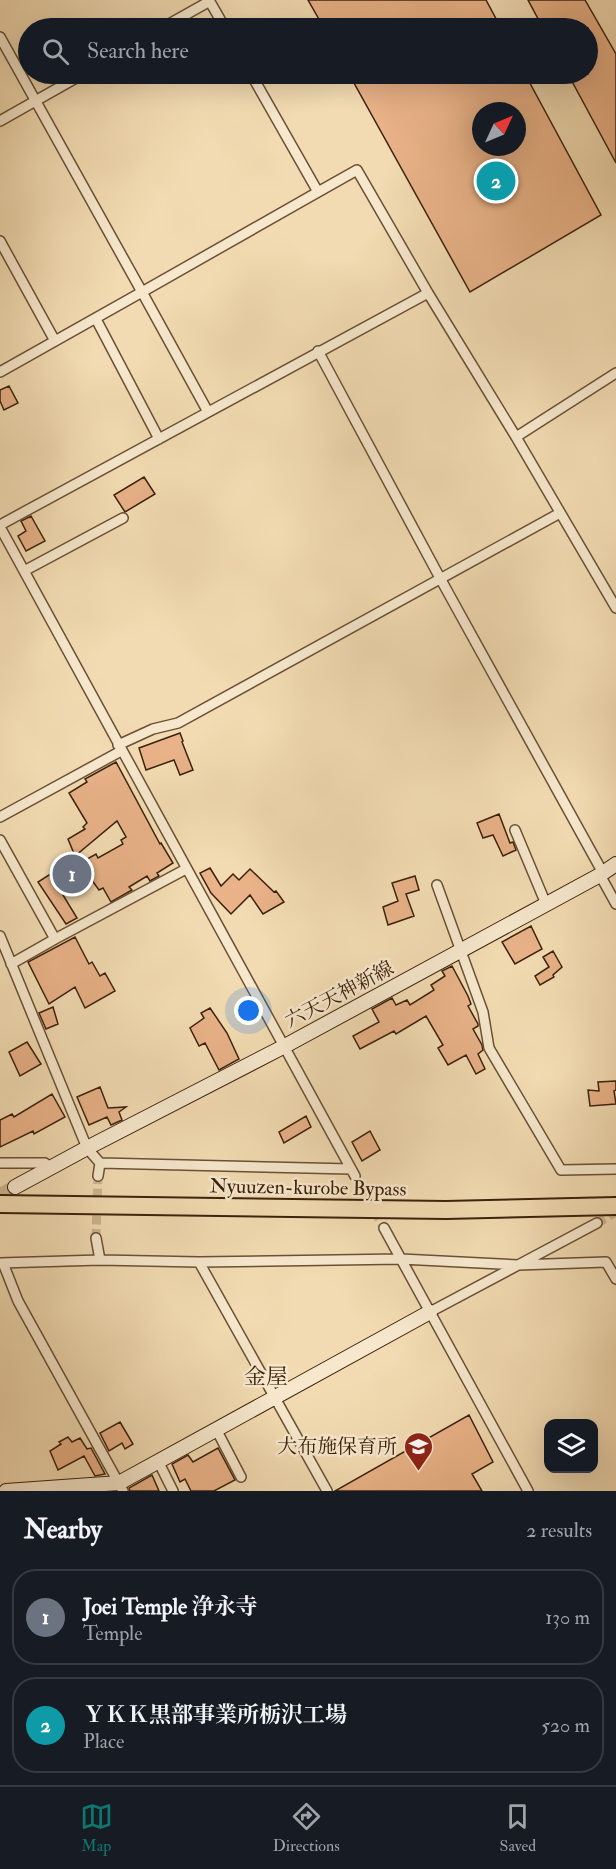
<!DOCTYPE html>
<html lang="en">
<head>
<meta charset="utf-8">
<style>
  body { margin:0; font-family:"IM FELL Double Pica","Noto Serif JP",serif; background:#242831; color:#f1f3f6 }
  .controls { position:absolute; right:18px; bottom:18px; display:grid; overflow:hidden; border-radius:12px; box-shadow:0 6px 24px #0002 }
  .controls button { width:54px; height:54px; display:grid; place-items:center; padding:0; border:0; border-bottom:2px solid #363941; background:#171b24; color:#f1f3f6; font:30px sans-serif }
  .compass { position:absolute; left:472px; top:102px; width:54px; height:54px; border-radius:50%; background:#171b24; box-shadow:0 6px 24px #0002; rotate:46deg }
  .you { position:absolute; left:249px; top:1011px; width:21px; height:21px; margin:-15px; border:4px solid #fff; border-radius:50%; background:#1a73e8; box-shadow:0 0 0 9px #1a73e833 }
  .badge { display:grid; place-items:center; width:39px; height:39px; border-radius:50%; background:#0f766e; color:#fff; font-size:20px; font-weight:700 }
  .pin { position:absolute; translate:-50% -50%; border:3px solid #fff; box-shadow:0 2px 6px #0006 }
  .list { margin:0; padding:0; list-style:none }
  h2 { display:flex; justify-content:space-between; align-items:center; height:78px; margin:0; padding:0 24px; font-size:26px }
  h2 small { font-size:20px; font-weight:400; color:#9ea1a6 }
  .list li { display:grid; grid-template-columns:39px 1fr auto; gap:18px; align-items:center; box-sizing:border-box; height:96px; margin:0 12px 12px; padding:0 12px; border:2px solid #363941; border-radius:24px }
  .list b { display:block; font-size:22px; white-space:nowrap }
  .list p { margin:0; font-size:20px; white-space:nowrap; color:#9ea1a6 }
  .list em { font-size:20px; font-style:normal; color:#9ea1a6 }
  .icon { flex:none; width:33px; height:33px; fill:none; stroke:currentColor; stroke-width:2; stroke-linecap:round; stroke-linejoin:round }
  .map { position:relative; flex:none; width:616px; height:1491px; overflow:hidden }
  .search { position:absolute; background:#171b24; box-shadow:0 6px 24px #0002; left:18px; right:18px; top:18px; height:66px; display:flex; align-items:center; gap:15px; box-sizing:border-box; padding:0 21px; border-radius:33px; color:#9ea1a6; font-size:22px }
  .sheet { height:294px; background:#171b24 }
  nav { display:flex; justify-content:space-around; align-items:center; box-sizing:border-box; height:84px; border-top:2px solid #363941; background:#171b24; font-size:16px; color:#9ea1a6 }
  nav a { display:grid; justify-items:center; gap:3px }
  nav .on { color:#0f766e }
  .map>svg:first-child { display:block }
  .building { fill:#e9b288; stroke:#3b210b; stroke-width:1.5; fill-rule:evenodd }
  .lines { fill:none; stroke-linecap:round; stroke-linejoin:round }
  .street-tunnel { stroke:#cdb691; stroke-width:9; stroke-dasharray:9 4.5; stroke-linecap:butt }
  .secondary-tunnel { stroke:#cdb691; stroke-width:14; stroke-dasharray:14 7; stroke-linecap:butt }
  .street-casing { stroke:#695035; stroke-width:12 }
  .secondary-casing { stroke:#3b210b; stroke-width:16 }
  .highway-casing { stroke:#3b210b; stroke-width:20 }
  .street { stroke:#f7e8cd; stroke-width:9 }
  .secondary { stroke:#f7e8cd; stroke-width:14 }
  .highway { stroke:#f2dbb2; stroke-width:16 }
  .labels { text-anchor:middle; stroke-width:5; stroke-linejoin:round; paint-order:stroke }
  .street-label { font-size:20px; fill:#3b210b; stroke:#f7e8cd }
  .poi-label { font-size:20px; fill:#3b210b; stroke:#f7e8cd; text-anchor:end }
  .quarter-label { font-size:22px; fill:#3b210b; stroke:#f7e8cd }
</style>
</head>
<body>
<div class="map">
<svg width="616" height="1491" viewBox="0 0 616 1491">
  <rect width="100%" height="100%" fill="#f2dbb2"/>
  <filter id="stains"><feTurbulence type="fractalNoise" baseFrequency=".00333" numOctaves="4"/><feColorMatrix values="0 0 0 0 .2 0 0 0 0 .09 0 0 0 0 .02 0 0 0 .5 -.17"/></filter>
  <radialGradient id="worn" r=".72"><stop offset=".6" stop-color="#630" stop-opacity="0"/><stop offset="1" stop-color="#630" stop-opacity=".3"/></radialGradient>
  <path class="building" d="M 308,0 L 486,0 L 501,28 L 324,28 Z
    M 528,0 L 585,0 L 616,54 L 616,163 L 568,74 L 588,74 L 588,28 L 543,28 Z
    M 349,74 L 525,74 L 601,215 L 470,292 ZM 481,111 L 517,111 L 517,147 L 481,147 Z
    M 9,386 L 18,403 L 4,410 L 0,401 L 0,390 Z
    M 144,477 L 155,494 L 125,512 L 114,495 Z
    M 31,516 L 45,541 L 26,551 L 18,536 L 26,531 L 21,521 Z
    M 180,733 L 183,741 L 182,742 L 193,770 L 180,775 L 174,760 L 146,770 L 139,748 Z
    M 116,762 L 160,844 L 161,843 L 173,863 L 157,873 L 159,876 L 150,881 L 147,876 L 129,887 L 132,890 L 111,902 L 103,888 L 99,890 L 91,879 L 63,895 L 77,918 L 66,924 L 38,882 L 63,866 L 66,871 L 96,854 L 98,858 L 123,844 L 121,840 L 126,837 L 117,821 L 75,856 L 68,839 L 85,829 L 83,827 L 87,823 L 69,793 L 87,782 L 85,779 Z
    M 499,814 L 510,843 L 513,842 L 516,850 L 503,856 L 493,835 L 483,838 L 477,823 Z
    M 210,868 L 221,886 L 233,874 L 239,880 L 250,869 L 274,892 L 276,891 L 284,902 L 263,914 L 250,895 L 231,914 L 211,893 L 200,873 Z
    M 415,876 L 419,890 L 406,894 L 414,916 L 388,925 L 383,907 L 398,901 L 392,883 Z
    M 531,926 L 542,949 L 515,964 L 502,942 Z
    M 75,937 L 89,964 L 92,962 L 100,976 L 105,973 L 115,991 L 85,1008 L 75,987 L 49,1004 L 28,962 Z
    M 553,951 L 562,967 L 553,975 L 554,977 L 540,985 L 535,976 L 549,967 L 543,957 Z
    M 452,966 L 468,996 L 471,1004 L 468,1006 L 478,1024 L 478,1026 L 473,1029 L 482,1045 L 483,1050 L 478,1054 L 485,1069 L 476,1074 L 466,1055 L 448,1065 L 438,1048 L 443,1045 L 426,1016 L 396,1034 L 394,1031 L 360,1049 L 353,1036 L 379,1022 L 372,1009 L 392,998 L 396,1005 L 407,1000 L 410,1005 L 434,990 L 431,985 L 445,976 L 442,971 Z
    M 53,1007 L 58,1024 L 46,1029 L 39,1013 Z
    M 210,1008 L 227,1033 L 239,1059 L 219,1070 L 205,1043 L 199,1046 L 190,1028 L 204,1018 L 201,1013 Z
    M 27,1042 L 41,1064 L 20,1076 L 9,1052 Z
    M 616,1081 L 616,1090 L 614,1091 L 616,1104 L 590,1106 L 588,1090 L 599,1091 L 598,1082 Z
    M 100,1087 L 108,1108 L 126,1107 L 119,1112 L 122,1120 L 111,1125 L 107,1117 L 89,1125 L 77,1097 Z
    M 52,1094 L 65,1117 L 34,1134 L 33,1131 L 0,1147 L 0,1120 L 12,1114 L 14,1117 Z
    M 306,1116 L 311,1127 L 284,1143 L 279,1132 Z
    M 370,1131 L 380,1150 L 362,1161 L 352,1142 Z
    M 469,1415 L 493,1462 L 472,1474 L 482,1491 L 335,1491 Z
    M 120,1422 L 133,1444 L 125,1449 L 122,1443 L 109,1451 L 100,1433 Z
    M 68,1437 L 72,1442 L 80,1438 L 87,1449 L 91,1448 L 105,1474 L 95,1476 L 84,1456 L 58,1470 L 50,1451 L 61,1444 L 59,1442 Z
    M 218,1448 L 235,1480 L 214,1491 L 191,1491 L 185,1479 L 180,1482 L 172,1464 L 188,1455 L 193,1462 Z
    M 152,1475 L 159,1491 L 130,1491 L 129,1488 Z"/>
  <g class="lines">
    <path class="street-tunnel" d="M 355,1176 L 384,1228
      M 597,1223 L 616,1212
      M 96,1238 L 98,1176"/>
    <path class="secondary-tunnel" d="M 0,1195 L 15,1187"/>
    <defs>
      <path id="street" d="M 209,0 L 225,28
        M 162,28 L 210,1
        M 0,37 L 142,292 L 0,372
        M 251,74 L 318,192 L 357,170 L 428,293 L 516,437 L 616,373
        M 0,121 L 83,74
        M 0,241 L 55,341
        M 96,319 L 159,439
        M 318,351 L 440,578 L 603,873
        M 208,412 L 142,292 L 318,192
        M 516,437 L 616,608
        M 0,525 L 428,293
        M 0,527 L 355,1176
        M 24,571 L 123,518
        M 118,745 L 153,729 L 178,723 L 560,513
        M 0,817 L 121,751
        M 515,830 L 546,904
        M 0,840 L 55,939 L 186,869
        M 600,875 L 616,904
        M 437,885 L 483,1012 L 489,1048 L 561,1170 L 616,1169
        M 0,936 L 87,1148 L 100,1163 L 98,1176
        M 11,964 L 55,939
        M 0,1163 L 45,1163 L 50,1169
        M 100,1163 L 351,1169
        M 384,1228 L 528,1491
        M 96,1238 L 100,1260 L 199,1262 L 327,1491
        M 199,1262 L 401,1259 L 518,1265 L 606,1262 L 616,1279
        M 0,1263 L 100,1260
        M 3,1263 L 18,1301 L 123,1491
        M 430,1312 L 597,1223
        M 216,1429 L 241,1477
        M 158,1461 L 173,1491"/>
      <path id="secondary" d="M 15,1187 L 87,1148 L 283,1047 L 600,875 L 616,864
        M 6,1491 L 119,1483 L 430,1312"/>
      <path id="highway" d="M 0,1204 L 446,1210 L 616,1206"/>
    </defs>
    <use href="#street" class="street-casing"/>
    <use href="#secondary" class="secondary-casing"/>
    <use href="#highway" class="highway-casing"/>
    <use href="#street" class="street"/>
    <use href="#secondary" class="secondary"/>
    <use href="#highway" class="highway"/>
  </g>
  <defs>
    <symbol id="school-pin" viewBox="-11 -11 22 30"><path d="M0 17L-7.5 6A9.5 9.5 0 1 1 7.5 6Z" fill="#8f2418" stroke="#f7e8cd"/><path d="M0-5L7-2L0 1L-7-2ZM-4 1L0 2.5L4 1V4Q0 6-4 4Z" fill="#fff"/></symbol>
  </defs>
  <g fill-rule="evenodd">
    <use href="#school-pin" x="402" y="1430" width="33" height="45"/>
  </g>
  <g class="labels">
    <g class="street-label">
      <text transform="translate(339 994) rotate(-28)" y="7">六天天神新線</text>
      <text transform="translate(308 1187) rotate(1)" y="7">Nyuuzen-kurobe Bypass</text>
    </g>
    <g class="poi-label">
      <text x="397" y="1453">大布施保育所</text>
    </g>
    <g class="quarter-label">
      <text x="266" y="1384">金屋</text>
    </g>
  </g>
  <rect width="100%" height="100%" filter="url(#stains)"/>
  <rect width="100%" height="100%" fill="url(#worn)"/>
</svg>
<div class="controls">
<button><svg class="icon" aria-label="layers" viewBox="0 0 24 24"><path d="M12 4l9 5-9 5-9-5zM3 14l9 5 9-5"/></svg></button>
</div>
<svg class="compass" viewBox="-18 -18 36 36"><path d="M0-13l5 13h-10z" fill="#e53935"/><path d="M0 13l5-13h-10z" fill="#9ea1a6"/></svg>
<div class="you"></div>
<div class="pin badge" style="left:72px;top:874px;background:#6b7280">1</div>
<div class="pin badge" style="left:496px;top:181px;background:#0f9aa8">2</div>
<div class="search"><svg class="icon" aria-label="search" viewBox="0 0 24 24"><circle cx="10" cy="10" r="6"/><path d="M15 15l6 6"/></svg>Search here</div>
</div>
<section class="sheet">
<h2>Nearby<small>2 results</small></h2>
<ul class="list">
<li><span class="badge" style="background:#6b7280">1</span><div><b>Joei Temple 浄永寺</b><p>Temple</p></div><em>130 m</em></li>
<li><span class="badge" style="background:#0f9aa8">2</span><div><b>ＹＫＫ黒部事業所栃沢工場</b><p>Place</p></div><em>520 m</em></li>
</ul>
</section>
<nav>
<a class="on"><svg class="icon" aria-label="map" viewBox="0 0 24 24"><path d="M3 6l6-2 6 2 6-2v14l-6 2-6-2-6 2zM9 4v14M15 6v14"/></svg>Map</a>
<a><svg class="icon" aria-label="directions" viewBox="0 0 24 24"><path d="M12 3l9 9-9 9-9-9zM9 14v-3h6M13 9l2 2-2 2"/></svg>Directions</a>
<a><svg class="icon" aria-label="saved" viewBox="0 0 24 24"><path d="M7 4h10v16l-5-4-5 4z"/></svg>Saved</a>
</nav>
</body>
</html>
